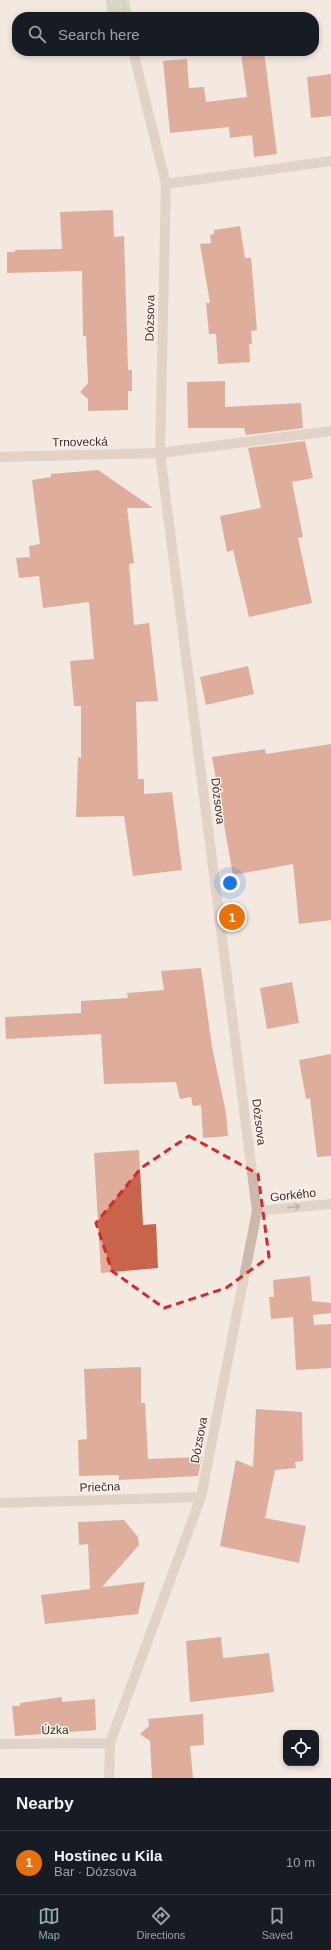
<!DOCTYPE html>
<html lang="en">
<head>
<meta charset="utf-8">
<style>
  body { margin:0; font-family:Arial,sans-serif; background:#242831; color:#f1f3f6 }
  .controls { position:absolute; right:12px; bottom:12px; display:grid; overflow:hidden; border-radius:8px; box-shadow:0 2px 6px #0003 }
  .controls button { width:36px; height:36px; display:grid; place-items:center; padding:0; border:0; border-bottom:1px solid #363941; background:#171b24; color:#f1f3f6; font:20px sans-serif }
  .you { position:absolute; left:230px; top:883px; width:14px; height:14px; margin:-10px; border:3px solid #fff; border-radius:50%; background:#1a73e8; box-shadow:0 0 0 6px #1a73e833 }
  .badge { display:grid; place-items:center; width:26px; height:26px; border-radius:50%; background:#92aeb1; color:#fff; font-size:13px; font-weight:700 }
  .pin { position:absolute; translate:-50% -50%; border:2px solid #fff; box-shadow:0 1px 4px #0006 }
  .list { margin:0; padding:0; list-style:none }
  h2 { display:flex; justify-content:space-between; align-items:center; height:52px; margin:0; padding:0 16px; font-size:17px }
  h2 small { font-size:13px; font-weight:400; color:#9ea1a6 }
  .list li { display:grid; grid-template-columns:26px 1fr auto; gap:12px; align-items:center; box-sizing:border-box; height:64px; padding:0 16px; border-top:1px solid #363941 }
  .list b { display:block; font-size:15px; white-space:nowrap }
  .list p { margin:0; font-size:13px; white-space:nowrap; color:#9ea1a6 }
  .list em { font-size:13px; font-style:normal; color:#9ea1a6 }
  .icon { flex:none; width:22px; height:22px; fill:none; stroke:currentColor; stroke-width:2; stroke-linecap:round; stroke-linejoin:round }
  .map { position:relative; flex:none; width:331px; height:1778px; overflow:hidden }
  .search { position:absolute; background:#171b24; box-shadow:0 2px 6px #0003; left:12px; right:12px; top:12px; height:44px; display:flex; align-items:center; gap:10px; box-sizing:border-box; padding:0 14px; border-radius:16px; color:#9ea1a6; font-size:15px }
  .sheet { height:116px; background:#171b24 }
  nav { display:flex; justify-content:space-around; align-items:center; box-sizing:border-box; height:56px; border-top:1px solid #363941; background:#171b24; font-size:11px; color:#9ea1a6 }
  nav a { display:grid; justify-items:center; gap:2px }
  nav .on { color:#92aeb1 }
  .map>svg:first-child { display:block }
  .green { fill:#b8c39f }
  .building { fill:#c7644a }
  .lines { fill:none; stroke-linecap:round; stroke-linejoin:round }
  .path { stroke:#b8a395; stroke-width:2.5; stroke-dasharray:2 2; stroke-linecap:butt }
  .street { stroke:#ccb9ab; stroke-width:10 }
  .oneway { stroke:#7c6d64 }
  .marked { fill:none; stroke:#d62828; stroke-width:3; stroke-dasharray:8 5; stroke-linejoin:round }
  .labels { text-anchor:middle; stroke-width:3; stroke-linejoin:round; paint-order:stroke }
  .street-label { font-size:12px; fill:#3a2e2a; stroke:#fbf3ec }
</style>
</head>
<body>
<div class="map">
<svg width="331" height="1778" viewBox="0 0 331 1778">
  <rect width="100%" height="100%" fill="#f3e9e0"/>
  <path class="green" d="M 106,0 L 129,0 L 132,17 L 108,17 Z"/>
  <path class="building" d="M 255,51 L 264,51 L 277,154 L 254,157 L 252,135 L 230,138 L 229,127 L 170,133 L 163,61 L 187,59 L 189,88 L 204,87 L 206,102 L 247,97 L 241,53 Z
    M 331,74 L 331,116 L 311,118 L 307,77 Z
    M 113,210 L 114,237 L 124,236 L 128,370 L 132,370 L 132,391 L 128,391 L 128,410 L 88,411 L 88,399 L 80,392 L 88,383 L 86,336 L 83,336 L 82,271 L 7,273 L 7,252 L 15,252 L 15,250 L 62,249 L 60,212 Z
    M 240,226 L 245,258 L 251,258 L 257,330 L 251,331 L 252,344 L 249,344 L 250,362 L 218,364 L 216,334 L 209,334 L 206,303 L 210,303 L 200,244 L 211,243 L 210,235 L 214,234 L 214,230 Z
    M 225,381 L 225,407 L 301,403 L 303,428 L 246,435 L 244,428 L 188,428 L 187,382 Z
    M 305,441 L 313,478 L 292,482 L 303,537 L 298,538 L 312,603 L 249,617 L 233,550 L 227,552 L 220,516 L 261,508 L 248,448 Z
    M 98,470 L 153,508 L 127,508 L 134,563 L 129,564 L 134,625 L 149,623 L 158,701 L 136,702 L 138,779 L 144,779 L 144,794 L 172,792 L 182,870 L 133,876 L 124,816 L 76,817 L 78,757 L 81,758 L 81,706 L 74,706 L 70,661 L 94,659 L 89,602 L 43,608 L 39,576 L 19,578 L 16,558 L 30,557 L 29,546 L 40,544 L 32,480 L 51,477 L 51,474 Z
    M 248,666 L 254,694 L 206,705 L 200,677 Z
    M 331,744 L 331,920 L 299,924 L 293,864 L 233,875 L 212,757 L 265,749 L 266,754 Z
    M 201,968 L 212,1047 L 226,1113 L 228,1136 L 203,1138 L 201,1105 L 193,1106 L 191,1097 L 180,1099 L 176,1082 L 104,1084 L 101,1034 L 6,1039 L 5,1017 L 81,1013 L 81,1001 L 128,998 L 127,993 L 164,990 L 161,971 Z
    M 292,982 L 299,1023 L 267,1029 L 260,988 Z
    M 331,1054 L 331,1156 L 317,1157 L 310,1098 L 306,1099 L 299,1060 Z
    M 139,1150 L 143,1225 L 156,1224 L 158,1268 L 101,1273 L 94,1153 Z
    M 310,1276 L 312,1301 L 331,1303 L 331,1313 L 313,1315 L 314,1325 L 331,1324 L 331,1368 L 296,1370 L 293,1317 L 271,1319 L 269,1297 L 274,1297 L 273,1280 Z
    M 141,1367 L 141,1403 L 145,1403 L 148,1459 L 202,1457 L 198,1476 L 119,1480 L 119,1475 L 79,1476 L 78,1440 L 87,1439 L 84,1369 Z
    M 256,1409 L 302,1412 L 303,1461 L 295,1462 L 296,1468 L 275,1470 L 265,1518 L 306,1526 L 299,1563 L 220,1546 L 236,1460 L 253,1467 Z
    M 124,1520 L 138,1537 L 139,1545 L 102,1587 L 145,1582 L 138,1614 L 45,1624 L 41,1595 L 90,1589 L 88,1544 L 79,1545 L 78,1522 Z
    M 221,1637 L 223,1658 L 269,1653 L 274,1692 L 190,1702 L 186,1641 Z
    M 62,1697 L 62,1702 L 95,1699 L 96,1730 L 15,1736 L 12,1706 L 20,1706 L 20,1703 Z
    M 203,1714 L 204,1745 L 190,1746 L 193,1778 L 152,1778 L 150,1741 L 140,1734 L 149,1726 L 148,1719 Z"/>
  <g class="lines">
    <path class="path" d="M 123,0 L 126,17"/>
    <path class="street" d="M 166,184 L 331,161
      M 0,457 L 160,453 L 331,431
      M 257,1211 L 331,1204
      M 0,1503 L 201,1497
      M 0,1744 L 110,1743
      M 109,1778 L 110,1743 L 201,1497 L 257,1211 L 160,453 L 166,184 L 133,51"/>
  </g>
  <defs><path id="oneway-shaft" d="M-6 0H5M1.5-3L5.5 0L1.5 3" fill="none" stroke-width="1.6" stroke-linecap="round" stroke-linejoin="round"/></defs>
  <use class="oneway" href="#oneway-shaft" transform="translate(294 1207) rotate(-6)"/>
  <path d="M0 0H331V1778H0ZM 189,1136 L 258,1174 L 269,1257 L 226,1288 L 164,1308 L 112,1271 L 96,1223 L 141,1168 Z" fill="#f3e9e0" fill-opacity=".55" fill-rule="evenodd"/>
  <path class="marked" d="M 189,1136 L 258,1174 L 269,1257 L 226,1288 L 164,1308 L 112,1271 L 96,1223 L 141,1168 Z"/>
  <g class="labels">
    <g class="street-label">
      <text transform="translate(150 318) rotate(-89)" y="4">Dózsova</text>
      <text transform="translate(80 442) rotate(-1)" y="4">Trnovecká</text>
      <text transform="translate(218 801) rotate(83)" y="4">Dózsova</text>
      <text transform="translate(259 1122) rotate(83)" y="4">Dózsova</text>
      <text transform="translate(293 1195) rotate(-6)" y="4">Gorkého</text>
      <text transform="translate(199 1440) rotate(-79)" y="4">Dózsova</text>
      <text transform="translate(100 1487) rotate(-2)" y="4">Priečna</text>
      <text transform="translate(55 1730) rotate(-1)" y="4">Úzka</text>
    </g>
  </g>
</svg>
<div class="controls">
<button><svg class="icon" aria-label="locate" viewBox="0 0 24 24"><circle cx="12" cy="12" r="6"/><path d="M12 2v4M12 18v4M2 12h4M18 12h4"/></svg></button>
</div>
<div class="you"></div>
<div class="pin badge" style="left:232px;top:917px;background:#e8710a">1</div>
<div class="search"><svg class="icon" aria-label="search" viewBox="0 0 24 24"><circle cx="10" cy="10" r="6"/><path d="M15 15l6 6"/></svg>Search here</div>
</div>
<section class="sheet">
<h2>Nearby<small></small></h2>
<ul class="list">
<li><span class="badge" style="background:#e8710a">1</span><div><b>Hostinec u Kila</b><p>Bar · Dózsova</p></div><em>10 m</em></li>
</ul>
</section>
<nav>
<a class="on"><svg class="icon" aria-label="map" viewBox="0 0 24 24"><path d="M3 6l6-2 6 2 6-2v14l-6 2-6-2-6 2zM9 4v14M15 6v14"/></svg>Map</a>
<a><svg class="icon" aria-label="directions" viewBox="0 0 24 24"><path d="M12 3l9 9-9 9-9-9zM9 14v-3h6M13 9l2 2-2 2"/></svg>Directions</a>
<a><svg class="icon" aria-label="saved" viewBox="0 0 24 24"><path d="M7 4h10v16l-5-4-5 4z"/></svg>Saved</a>
</nav>
</body>
</html>
